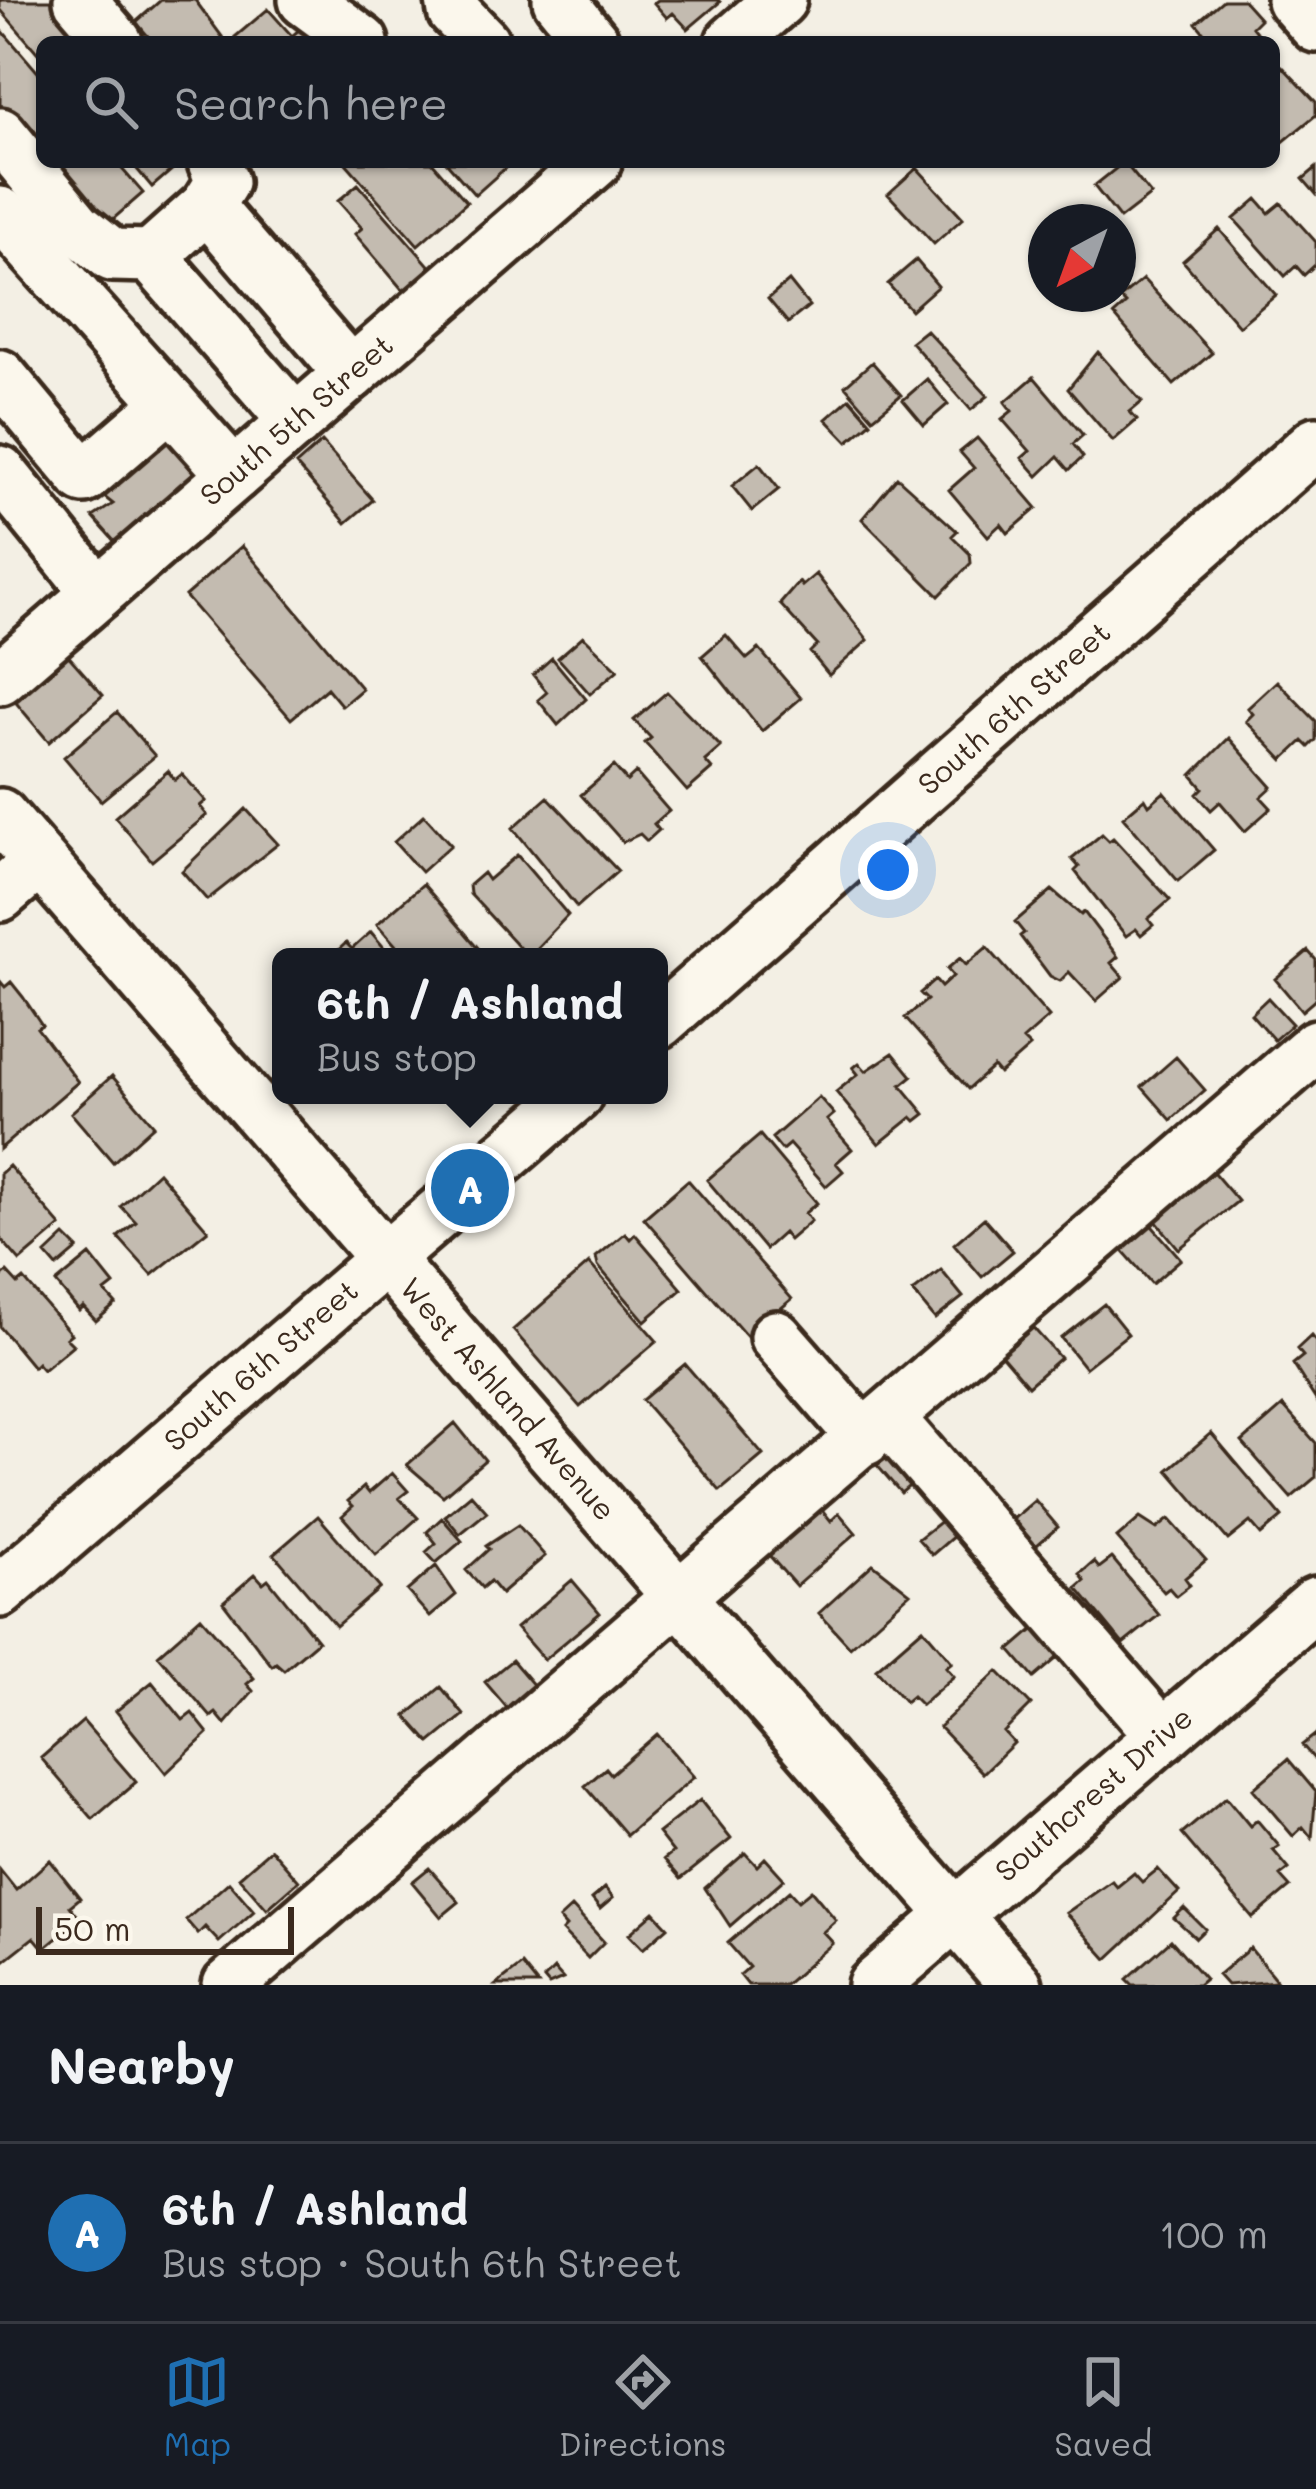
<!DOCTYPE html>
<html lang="en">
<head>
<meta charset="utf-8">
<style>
  body { margin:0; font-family:Mali,sans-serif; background:#20242c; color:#f1f3f6 }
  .compass { position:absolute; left:1028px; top:204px; width:108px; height:108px; border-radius:50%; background:#171b24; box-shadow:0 3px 9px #0004; rotate:221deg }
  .scale { position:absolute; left:36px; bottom:30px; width:258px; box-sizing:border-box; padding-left:12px; border:6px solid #3b2a1e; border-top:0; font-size:33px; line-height:42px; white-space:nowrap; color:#3b2a1e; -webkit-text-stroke:9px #fbf7ec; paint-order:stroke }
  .you { position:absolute; left:888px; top:870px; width:42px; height:42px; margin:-30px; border:9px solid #fff; border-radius:50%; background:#1a73e8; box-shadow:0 0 0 18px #1a73e833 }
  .badge { display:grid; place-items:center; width:78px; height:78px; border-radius:50%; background:#1f6fb2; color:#fff; font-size:39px; font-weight:700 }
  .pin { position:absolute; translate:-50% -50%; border:6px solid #fff; box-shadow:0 3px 12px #0006 }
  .popup { position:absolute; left:272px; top:948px; width:396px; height:156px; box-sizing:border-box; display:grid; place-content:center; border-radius:18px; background:#171b24; filter:drop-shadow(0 3px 9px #0005); font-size:39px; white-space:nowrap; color:#9ea1a6 }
  .popup b { font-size:45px; color:#f1f3f6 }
  .popup::after { content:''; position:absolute; left:50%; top:100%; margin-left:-24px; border:24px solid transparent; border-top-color:#171b24 }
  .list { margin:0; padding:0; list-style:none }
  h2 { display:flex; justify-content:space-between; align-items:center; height:156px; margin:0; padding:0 48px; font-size:51px }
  h2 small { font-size:39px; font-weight:400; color:#9ea1a6 }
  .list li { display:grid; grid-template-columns:78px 1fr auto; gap:36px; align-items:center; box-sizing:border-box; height:180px; padding:0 48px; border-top:3px solid #363941 }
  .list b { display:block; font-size:45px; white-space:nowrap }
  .list p { margin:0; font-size:39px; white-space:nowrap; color:#9ea1a6 }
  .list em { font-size:39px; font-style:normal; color:#9ea1a6 }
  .icon { flex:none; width:66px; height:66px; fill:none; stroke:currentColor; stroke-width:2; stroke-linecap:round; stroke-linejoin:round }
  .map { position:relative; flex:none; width:1316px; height:1985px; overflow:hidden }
  .search { position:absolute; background:#171b24; box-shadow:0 3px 9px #0004; left:36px; right:36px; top:36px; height:132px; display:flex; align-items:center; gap:30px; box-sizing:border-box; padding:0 42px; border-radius:18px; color:#9ea1a6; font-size:45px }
  .sheet { height:336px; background:#171b24 }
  nav { display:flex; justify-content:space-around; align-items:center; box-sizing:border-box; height:168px; border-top:3px solid #363941; background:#171b24; font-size:33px; color:#9ea1a6 }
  nav a { display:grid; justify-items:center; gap:6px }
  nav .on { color:#1f6fb2 }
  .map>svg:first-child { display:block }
  .building { fill:#c3bbb0; stroke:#3b2a1e; stroke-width:3 }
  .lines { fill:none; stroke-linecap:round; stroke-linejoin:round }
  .minor-casing { stroke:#3b2a1e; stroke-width:60 }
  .minor { stroke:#fbf7ec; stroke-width:51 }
  .labels { text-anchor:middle; stroke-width:9; stroke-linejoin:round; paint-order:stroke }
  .street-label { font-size:30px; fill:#3b2a1e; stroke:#fbf7ec }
</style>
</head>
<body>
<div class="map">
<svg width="1316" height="1985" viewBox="0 0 1316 1985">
  <rect width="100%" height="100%" fill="#f3efe4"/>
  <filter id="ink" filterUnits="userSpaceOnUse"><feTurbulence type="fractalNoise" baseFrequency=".00833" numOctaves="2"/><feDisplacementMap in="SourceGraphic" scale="24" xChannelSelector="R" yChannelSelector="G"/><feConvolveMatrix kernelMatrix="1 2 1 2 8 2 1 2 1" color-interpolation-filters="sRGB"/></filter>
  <g filter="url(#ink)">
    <path class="building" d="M 0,0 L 73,0 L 109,42 L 42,42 L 42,58 L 0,9 Z
      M 161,0 L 195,0 L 226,42 L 153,42 L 136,22 Z
      M 658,0 L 718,0 L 720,2 L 688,29 L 673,13 L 667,18 L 654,3 Z
      M 1223,0 L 1243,0 L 1260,19 L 1252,27 L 1260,37 L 1212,42 L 1196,23 Z
      M 268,9 L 292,36 L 308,22 L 326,42 L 239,42 L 235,37 Z
      M 0,28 L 42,77 L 42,162 L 116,162 L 143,193 L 96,234 L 0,123 Z
      M 1282,66 L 1316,102 L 1316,115 L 1277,147 L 1274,73 Z
      M 131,162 L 181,162 L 152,187 Z
      M 345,162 L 432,162 L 467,202 L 418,245 Z
      M 446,162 L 512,162 L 475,195 Z
      M 1124,162 L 1151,195 L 1120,219 L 1094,186 Z
      M 917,168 L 963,218 L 934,244 L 888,194 Z
      M 1316,168 L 1316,194 L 1303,179 Z
      M 358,184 L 434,271 L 407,295 L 355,234 L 362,228 L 338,201 Z
      M 1257,199 L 1269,213 L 1281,203 L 1316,242 L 1316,264 L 1304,275 L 1296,266 L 1285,276 L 1234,219 Z
      M 1219,229 L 1276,295 L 1239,326 L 1183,261 Z
      M 916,260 L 938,286 L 911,310 L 888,284 Z
      M 1143,279 L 1212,353 L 1174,385 L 1114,315 L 1126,304 L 1120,298 Z
      M 789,281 L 809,306 L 788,323 L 768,299 Z
      M 926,330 L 988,396 L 971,410 L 911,342 Z
      M 1098,352 L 1142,402 L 1130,412 L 1137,420 L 1113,441 L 1068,389 Z
      M 872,362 L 901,395 L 873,418 L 845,386 Z
      M 1034,377 L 1083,435 L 1073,444 L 1083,457 L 1069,470 L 1058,457 L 1038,476 L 1022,458 L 1030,451 L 1002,419 L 1012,411 L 1005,402 Z
      M 927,379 L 948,404 L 924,425 L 903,400 Z
      M 850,398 L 871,422 L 848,442 L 826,419 Z
      M 161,429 L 204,478 L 141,536 L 134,527 L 115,542 L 93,517 L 113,504 L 94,489 Z
      M 977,438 L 1037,508 L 1008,533 L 1001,524 L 988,536 L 949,490 L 974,468 L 960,452 Z
      M 322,442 L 373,500 L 346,523 L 296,465 Z
      M 759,464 L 779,489 L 752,511 L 732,486 Z
      M 897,477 L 957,531 L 952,536 L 970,554 L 971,563 L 939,596 L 862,519 Z
      M 242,546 L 362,689 L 342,706 L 327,688 L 291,719 L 185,596 Z
      M 816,574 L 868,640 L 829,675 L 810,652 L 817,645 L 780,604 L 799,582 L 802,586 Z
      M 726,635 L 747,659 L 759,649 L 801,698 L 762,731 L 702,656 Z
      M 583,636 L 618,670 L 590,694 L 558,658 Z
      M 65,652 L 103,695 L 49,742 L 12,698 Z
      M 552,658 L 586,699 L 558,725 L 538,700 L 547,692 L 533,675 Z
      M 1277,681 L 1316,721 L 1316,740 L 1309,747 L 1303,741 L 1283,760 L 1246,721 L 1253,714 L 1248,708 Z
      M 667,692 L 721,747 L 705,761 L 712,769 L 687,791 L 645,743 L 651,738 L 634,720 Z
      M 117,712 L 155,756 L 101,801 L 64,757 Z
      M 1229,738 L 1272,787 L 1261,797 L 1271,808 L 1245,831 L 1220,802 L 1211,810 L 1197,794 L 1203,788 L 1192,775 Z
      M 614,766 L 627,781 L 636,773 L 669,811 L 654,824 L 659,830 L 647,841 L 640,834 L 623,842 L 581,795 Z
      M 168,771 L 175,780 L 182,774 L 206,801 L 200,806 L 207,815 L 152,861 L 115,817 Z
      M 1164,792 L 1214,850 L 1178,881 L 1123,817 L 1145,798 L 1149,805 Z
      M 548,797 L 618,871 L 577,907 L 513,828 Z
      M 246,809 L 278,844 L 207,900 L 182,871 Z
      M 424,815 L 451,845 L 421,872 L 394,842 Z
      M 1102,834 L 1109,841 L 1113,838 L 1170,900 L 1148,919 L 1153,925 L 1141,935 L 1136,929 L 1126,936 L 1075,871 L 1079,867 L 1072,859 Z
      M 517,855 L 568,915 L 528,957 L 470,894 L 469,885 L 483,873 L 488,880 Z
      M 423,884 L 486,957 L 406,957 L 377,924 Z
      M 1052,890 L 1081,915 L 1084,912 L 1118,957 L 1111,963 L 1123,977 L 1096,1001 L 1069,972 L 1060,981 L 1050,976 L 1020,936 L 1024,933 L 1015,922 Z
      M 371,932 L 392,957 L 334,954 L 346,943 L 352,949 Z
      M 987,947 L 1049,1017 L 1023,1040 L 1030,1047 L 999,1074 L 993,1067 L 968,1089 L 905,1018 L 927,1000 L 920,993 L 935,980 L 941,987 L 953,976 L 947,969 L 960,958 L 966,965 Z
      M 1308,951 L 1316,960 L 1316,999 L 1302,1011 L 1275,979 Z
      M 0,981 L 5,987 L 11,982 L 23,997 L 42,1025 L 37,1028 L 78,1082 L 0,1149 Z
      M 1268,998 L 1292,1024 L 1274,1040 L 1251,1014 Z
      M 893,1053 L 912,1076 L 901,1085 L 925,1114 L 916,1121 L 912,1117 L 879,1144 L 836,1092 L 858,1074 L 853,1068 L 859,1063 L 866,1071 Z
      M 1176,1057 L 1205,1090 L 1171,1120 L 1142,1087 Z
      M 112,1076 L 154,1125 L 113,1162 L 71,1113 Z
      M 819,1097 L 834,1114 L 827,1120 L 852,1149 L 836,1163 L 843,1171 L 826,1186 L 789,1144 L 782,1150 L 772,1138 Z
      M 760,1135 L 817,1203 L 805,1213 L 811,1221 L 789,1240 L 783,1233 L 765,1249 L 707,1180 Z
      M 9,1166 L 61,1226 L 20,1261 L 0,1238 L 0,1174 Z
      M 1208,1166 L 1238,1201 L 1179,1249 L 1150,1214 Z
      M 158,1172 L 208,1230 L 152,1275 L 118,1237 L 136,1222 L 121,1206 Z
      M 688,1180 L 792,1299 L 747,1337 L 644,1218 Z
      M 984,1218 L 1013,1251 L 982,1277 L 954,1244 Z
      M 1146,1219 L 1181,1259 L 1152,1284 L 1117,1244 Z
      M 625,1233 L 630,1239 L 635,1234 L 682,1289 L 645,1321 L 598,1266 L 596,1257 Z
      M 65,1236 L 78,1249 L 57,1267 L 46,1254 Z
      M 90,1255 L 114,1285 L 105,1292 L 116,1304 L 96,1321 L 83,1307 L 79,1311 L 56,1283 Z
      M 589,1263 L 657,1341 L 580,1407 L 513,1330 Z
      M 941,1270 L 963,1297 L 935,1319 L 913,1292 Z
      M 7,1272 L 18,1284 L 24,1279 L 71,1334 L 66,1338 L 73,1345 L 43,1370 L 37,1363 L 33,1367 L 0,1327 L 0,1278 Z
      M 1104,1304 L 1128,1334 L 1085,1368 L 1061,1338 Z
      M 1029,1323 L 1060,1358 L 1028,1386 L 998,1351 Z
      M 1311,1336 L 1316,1342 L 1316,1400 L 1293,1364 L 1303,1356 L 1297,1349 Z
      M 685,1364 L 763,1455 L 720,1491 L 642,1400 Z
      M 1283,1406 L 1316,1443 L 1316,1477 L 1291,1498 L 1242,1442 Z
      M 455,1423 L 485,1460 L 443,1496 L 407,1465 Z
      M 1211,1433 L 1282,1517 L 1261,1535 L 1250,1522 L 1228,1540 L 1168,1470 Z
      M 893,1448 L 919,1478 L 901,1493 L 875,1463 Z
      M 392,1473 L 408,1491 L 399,1498 L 418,1518 L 376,1555 L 342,1516 L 353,1506 L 348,1501 L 364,1487 L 369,1493 Z
      M 471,1494 L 487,1512 L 460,1534 L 445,1516 Z
      M 1035,1500 L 1058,1527 L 1029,1552 L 1006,1525 Z
      M 819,1506 L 831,1521 L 839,1513 L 856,1533 L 796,1586 L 768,1554 Z
      M 318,1516 L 380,1588 L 336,1626 L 274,1554 Z
      M 442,1518 L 462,1541 L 436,1563 L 426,1552 L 436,1543 L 427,1532 Z
      M 1140,1518 L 1157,1529 L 1169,1519 L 1206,1560 L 1185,1578 L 1190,1585 L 1176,1596 L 1169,1588 L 1164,1592 L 1117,1538 Z
      M 942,1520 L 955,1535 L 932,1555 L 918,1539 Z
      M 518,1525 L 545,1556 L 501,1594 L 490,1581 L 482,1588 L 466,1570 L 489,1549 L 486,1546 Z
      M 1112,1558 L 1159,1615 L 1123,1644 L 1077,1588 L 1085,1581 L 1080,1574 L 1094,1562 L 1099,1568 Z
      M 873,1564 L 910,1593 L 850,1647 L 819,1613 Z
      M 436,1566 L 456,1595 L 430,1617 L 407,1591 Z
      M 255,1574 L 263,1583 L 268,1579 L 318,1641 L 284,1670 L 276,1663 L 272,1666 L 223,1602 Z
      M 572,1580 L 600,1613 L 544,1660 L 516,1628 Z
      M 201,1617 L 254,1678 L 247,1684 L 253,1691 L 225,1724 L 216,1713 L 211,1717 L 158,1655 Z
      M 1039,1625 L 1063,1653 L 1034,1678 L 1010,1650 Z
      M 923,1628 L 952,1662 L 946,1667 L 954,1676 L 921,1705 L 912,1696 L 905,1702 L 876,1669 Z
      M 512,1660 L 535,1687 L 509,1710 L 485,1682 Z
      M 998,1671 L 1031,1705 L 1004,1732 L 1014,1743 L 983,1773 L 939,1727 Z
      M 152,1682 L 183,1720 L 192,1713 L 208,1733 L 166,1773 L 116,1711 Z
      M 441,1687 L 464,1715 L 430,1743 L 406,1716 Z
      M 83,1721 L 136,1782 L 93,1819 L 41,1758 Z
      M 657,1734 L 694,1777 L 627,1835 L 585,1786 L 606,1768 L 611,1774 Z
      M 1316,1734 L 1316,1761 L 1302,1745 Z
      M 1288,1759 L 1316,1792 L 1312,1838 L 1303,1827 L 1293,1836 L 1253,1789 Z
      M 1226,1797 L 1250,1826 L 1257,1820 L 1279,1846 L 1273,1850 L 1289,1869 L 1280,1876 L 1290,1887 L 1253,1918 L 1182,1834 Z
      M 700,1800 L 731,1839 L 681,1879 L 664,1859 L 673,1852 L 658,1833 Z
      M 271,1849 L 299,1881 L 267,1909 L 239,1877 Z
      M 745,1853 L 757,1866 L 765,1858 L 784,1879 L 730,1926 L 705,1888 Z
      M 50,1860 L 80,1898 L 70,1906 L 80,1919 L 44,1949 L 34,1937 L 0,1964 L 0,1870 L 16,1890 Z
      M 429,1868 L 459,1902 L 441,1917 L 412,1882 Z
      M 1158,1869 L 1179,1892 L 1107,1959 L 1066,1913 L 1112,1881 L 1117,1887 L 1134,1873 L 1142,1882 Z
      M 229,1882 L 254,1911 L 219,1942 L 205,1927 L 198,1934 L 186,1920 Z
      M 605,1888 L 613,1898 L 600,1909 L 592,1899 Z
      M 811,1890 L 836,1920 L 823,1932 L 833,1943 L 785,1985 L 748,1985 L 740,1975 L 749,1967 L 728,1943 L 789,1891 L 798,1901 Z
      M 572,1907 L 604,1942 L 588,1958 L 562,1931 L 566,1927 L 559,1919 Z
      M 1184,1908 L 1205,1929 L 1196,1938 L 1174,1918 Z
      M 654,1912 L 668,1927 L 643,1949 L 629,1934 Z
      M 1171,1940 L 1205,1979 L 1198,1985 L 1133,1985 L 1127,1979 Z
      M 1250,1948 L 1277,1981 L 1227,1985 L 1218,1975 Z
      M 522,1965 L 538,1985 L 496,1985 Z
      M 554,1969 L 563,1979 L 549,1985 L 544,1979 Z"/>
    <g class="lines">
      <defs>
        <g id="minor">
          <path d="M 80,0 L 116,42"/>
          <path d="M 305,0 L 362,42"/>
          <path d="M 452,0 L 454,12 L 483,42"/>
          <path d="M 559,0 L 593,42"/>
          <path d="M 1293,0 L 1316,26"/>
          <path d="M 732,42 L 780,0"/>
          <path d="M 0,134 L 77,227 L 112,255 L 151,256"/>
          <path d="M 207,206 L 222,182 L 214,162"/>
          <path d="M 0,213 L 170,403 L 84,477 L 0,376"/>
          <path d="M 170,403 L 234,475"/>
          <path d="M 296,422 L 151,256 L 207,206 L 351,374"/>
          <path d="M 0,472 L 98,593"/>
          <path id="s1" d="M 0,678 L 595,162"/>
          <path id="s2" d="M 0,815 L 1016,1985"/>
          <path d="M 0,895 L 39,861"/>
          <path id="s3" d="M 659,1022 L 1316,443"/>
          <path d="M 776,1337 L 865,1439"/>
          <path d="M 888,1418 L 1163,1736"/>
          <path id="s4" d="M 0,1591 L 576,1095"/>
          <path d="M 229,1985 L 1316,1046"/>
          <path id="s5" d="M 874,1985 L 1316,1603"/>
        </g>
      </defs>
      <use href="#minor" class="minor-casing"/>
      <use href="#minor" class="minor"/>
    </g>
  </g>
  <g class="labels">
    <g class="street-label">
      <text dy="10" stroke="none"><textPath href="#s1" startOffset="393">South 5th Street</textPath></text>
      <text dy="10" stroke="none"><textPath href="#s3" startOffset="474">South 6th Street</textPath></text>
      <text dy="10" stroke="none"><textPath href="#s4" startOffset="345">South 6th Street</textPath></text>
      <text dy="10" stroke="none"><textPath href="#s2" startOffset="774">West Ashland Avenue</textPath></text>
      <text dy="10" stroke="none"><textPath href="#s5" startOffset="291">Southcrest Drive</textPath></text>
    </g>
  </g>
</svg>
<svg class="compass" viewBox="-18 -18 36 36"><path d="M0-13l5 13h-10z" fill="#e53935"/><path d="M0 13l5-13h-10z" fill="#9ea1a6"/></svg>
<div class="scale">50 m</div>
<div class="you"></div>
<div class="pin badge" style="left:470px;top:1188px">A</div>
<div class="popup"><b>6th / Ashland</b>Bus stop</div>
<div class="search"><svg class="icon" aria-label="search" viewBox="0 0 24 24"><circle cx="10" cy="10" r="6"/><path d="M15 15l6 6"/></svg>Search here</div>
</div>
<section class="sheet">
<h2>Nearby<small></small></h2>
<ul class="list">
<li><span class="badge">A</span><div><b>6th / Ashland</b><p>Bus stop · South 6th Street</p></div><em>100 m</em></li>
</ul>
</section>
<nav>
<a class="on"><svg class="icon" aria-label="map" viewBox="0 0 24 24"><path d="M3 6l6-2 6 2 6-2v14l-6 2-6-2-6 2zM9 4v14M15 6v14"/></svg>Map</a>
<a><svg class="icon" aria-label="directions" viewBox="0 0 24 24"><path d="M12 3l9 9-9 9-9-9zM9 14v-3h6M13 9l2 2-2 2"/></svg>Directions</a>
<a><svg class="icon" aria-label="saved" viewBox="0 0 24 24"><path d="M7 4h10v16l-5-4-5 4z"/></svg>Saved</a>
</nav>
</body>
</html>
